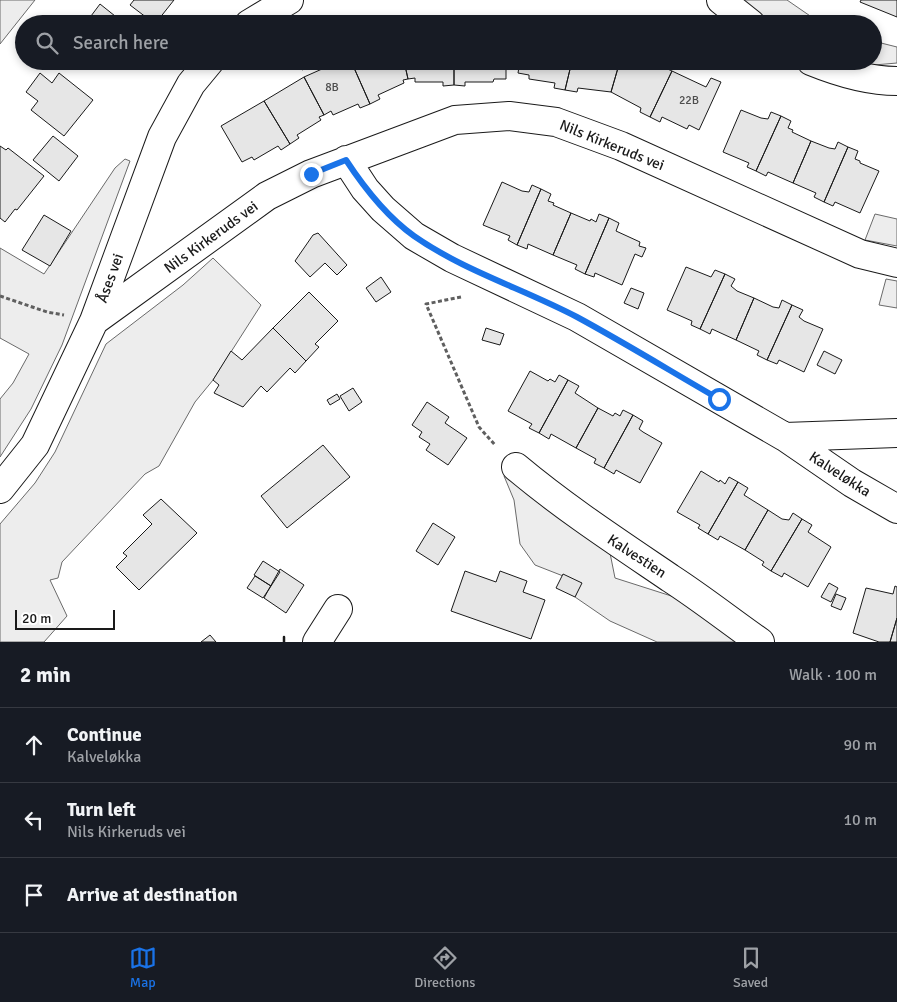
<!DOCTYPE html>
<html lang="en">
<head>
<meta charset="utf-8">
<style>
  body { margin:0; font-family:Signika,sans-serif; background:#20242c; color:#f1f3f6 }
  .scale { position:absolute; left:15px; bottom:12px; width:100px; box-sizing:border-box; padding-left:5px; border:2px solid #1a1a1a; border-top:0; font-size:14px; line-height:18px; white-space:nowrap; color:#1a1a1a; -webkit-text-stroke:4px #fff; paint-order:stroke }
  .stop { position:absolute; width:15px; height:15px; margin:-11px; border:4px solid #1a73e8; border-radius:50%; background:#fff }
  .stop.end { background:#1a73e8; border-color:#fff; box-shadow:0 1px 5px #0008 }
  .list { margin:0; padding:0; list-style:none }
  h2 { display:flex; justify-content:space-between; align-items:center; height:65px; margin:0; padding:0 20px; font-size:21px }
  h2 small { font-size:16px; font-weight:400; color:#9ea1a6 }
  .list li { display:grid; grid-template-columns:32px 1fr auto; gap:15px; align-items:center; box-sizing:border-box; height:75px; padding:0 20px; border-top:1px solid #363941 }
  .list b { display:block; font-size:19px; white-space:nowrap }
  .list p { margin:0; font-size:16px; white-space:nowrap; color:#9ea1a6 }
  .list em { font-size:16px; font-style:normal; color:#9ea1a6 }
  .icon { flex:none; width:28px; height:28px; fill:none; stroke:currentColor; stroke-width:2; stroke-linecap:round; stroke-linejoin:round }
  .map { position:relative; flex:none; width:897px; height:642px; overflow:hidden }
  .search { position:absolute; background:#171b24; box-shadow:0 2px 8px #0003; left:15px; right:15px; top:15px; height:55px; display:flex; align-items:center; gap:12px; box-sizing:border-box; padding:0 18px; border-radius:28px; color:#9ea1a6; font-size:19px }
  .sheet { height:290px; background:#171b24 }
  nav { display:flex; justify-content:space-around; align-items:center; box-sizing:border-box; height:70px; border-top:1px solid #363941; background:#171b24; font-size:14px; color:#9ea1a6 }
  nav a { display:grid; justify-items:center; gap:2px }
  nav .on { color:#1a73e8 }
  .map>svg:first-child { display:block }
  .built { fill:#ededed; stroke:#6a6a6a }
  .building { fill:#e6e6e6; stroke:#1a1a1a }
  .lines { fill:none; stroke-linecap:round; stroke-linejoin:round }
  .minor-casing { stroke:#1a1a1a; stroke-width:30 }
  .path { stroke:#5f5f5f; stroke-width:3; stroke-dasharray:4 2.5; stroke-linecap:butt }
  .minor { stroke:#fff; stroke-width:28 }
  .wall { stroke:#1a1a1a; stroke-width:2.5 }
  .route { stroke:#1a73e8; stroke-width:6 }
  .labels { text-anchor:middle; stroke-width:4; stroke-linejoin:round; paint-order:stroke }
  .number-label { font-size:12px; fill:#4d4d4d }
  .street-label { font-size:15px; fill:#1a1a1a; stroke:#fff }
</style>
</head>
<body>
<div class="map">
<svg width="897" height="642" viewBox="0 0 897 642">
  <rect width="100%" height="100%" fill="#fff"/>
  <path class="built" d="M 0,0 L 35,0 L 0,44 Z
    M 734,0 L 787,0 L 816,20 L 825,24 L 764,24 Z
    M 873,41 L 897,47 L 897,63 L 874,65 L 851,61 L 873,61 Z
    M 125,159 L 130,161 L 62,345 L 31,409 L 0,457 L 0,399 L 13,383 L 29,354 L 0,338 L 0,248 L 44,274 L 115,168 Z
    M 875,214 L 897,219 L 897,246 L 865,240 Z
    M 213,258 L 261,305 L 213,380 L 195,402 L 159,466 L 145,474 L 62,562 L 58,578 L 50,580 L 67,616 L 44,642 L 0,642 L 0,524 L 35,483 L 55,452 L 106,344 L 183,285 Z
    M 886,279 L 897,281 L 897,308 L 879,305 Z
    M 509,468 L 609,548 L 615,578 L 687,601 L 747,642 L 657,642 L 610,621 L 575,597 L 581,583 L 535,565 L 520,544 L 514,500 L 504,476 Z"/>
  <path class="building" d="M 134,0 L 174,0 L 155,24 L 130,5 Z
    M 861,0 L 897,0 L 897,17 L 860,2 Z
    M 100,4 L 125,24 L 85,24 Z
    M 298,61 L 311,61 L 313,65 L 302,70 Z
    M 340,61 L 351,61 L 370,104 L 360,108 L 358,104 L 333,115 L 331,111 L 324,115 L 304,77 Z
    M 351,61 L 404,61 L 408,79 L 403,80 L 404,83 L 378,95 L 380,99 L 370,104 Z
    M 404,61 L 454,61 L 454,85 L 443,86 L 443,82 L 415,82 L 415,78 L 408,79 Z
    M 454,61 L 506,61 L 506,79 L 494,79 L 493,82 L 465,82 L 465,86 L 454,85 Z
    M 520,61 L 572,61 L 565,90 L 554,88 L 555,83 L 529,79 L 529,75 L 518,73 Z
    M 572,61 L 620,61 L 611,92 L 578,88 L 577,92 L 565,90 Z
    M 620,61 L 650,61 L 672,71 L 650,117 L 640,112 L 641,108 L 611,92 Z
    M 672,71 L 706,87 L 711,78 L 721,82 L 699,130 L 689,125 L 687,129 L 662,117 L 660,122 L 650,117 Z
    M 40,73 L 52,83 L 59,73 L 93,100 L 64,136 L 31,110 L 38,101 L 26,92 Z
    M 304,77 L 324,115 L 319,117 L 321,120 L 297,135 L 299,138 L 290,144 L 264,101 Z
    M 264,101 L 290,144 L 281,150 L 278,146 L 254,160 L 252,157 L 242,162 L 221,126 Z
    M 741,110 L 761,118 L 768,119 L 771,112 L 781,116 L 756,171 L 747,167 L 749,163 L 723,152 Z
    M 781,116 L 791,121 L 788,128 L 793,130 L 792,132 L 811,141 L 793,183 L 768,172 L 766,176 L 756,171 Z
    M 53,136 L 78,156 L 59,181 L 33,160 Z
    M 811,141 L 829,148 L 835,149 L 838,142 L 848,147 L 824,202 L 814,197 L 816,193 L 793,183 Z
    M 0,146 L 6,150 L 8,148 L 44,176 L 17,210 L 15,209 L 5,222 L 0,218 Z
    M 848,147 L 858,151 L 855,159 L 860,161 L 860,163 L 879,171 L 860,213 L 835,202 L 833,206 L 824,202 Z
    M 502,182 L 522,191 L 529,192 L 532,185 L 541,189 L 517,245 L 508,240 L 510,236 L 483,225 Z
    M 541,189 L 551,194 L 548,201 L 554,203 L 553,205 L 571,213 L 553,255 L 528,244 L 527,249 L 517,245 Z
    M 571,213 L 590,221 L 591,219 L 596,222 L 599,214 L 609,218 L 585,274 L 575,269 L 577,265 L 553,255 Z
    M 44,215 L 71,231 L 50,266 L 22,250 Z
    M 609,218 L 619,223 L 616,231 L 640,242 L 639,246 L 646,248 L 642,257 L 635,254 L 622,285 L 595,273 L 594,277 L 585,274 Z
    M 318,233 L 347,265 L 337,275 L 325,263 L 310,277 L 295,261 L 313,235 Z
    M 686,267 L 711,277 L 715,270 L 725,274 L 700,329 L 691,325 L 692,321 L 667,310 Z
    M 725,274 L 735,279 L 731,286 L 737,291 L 754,298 L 736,340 L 712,329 L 710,334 L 700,329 Z
    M 381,277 L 391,292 L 376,302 L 366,288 Z
    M 631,288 L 644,293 L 638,309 L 624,303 Z
    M 309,292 L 338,321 L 315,344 L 319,347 L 306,361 L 273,328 Z
    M 754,298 L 773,307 L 779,308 L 782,300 L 792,305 L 767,360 L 757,355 L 759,351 L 736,340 Z
    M 792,305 L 803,310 L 799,317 L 804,321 L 823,329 L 804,372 L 779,360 L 777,364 L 767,360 Z
    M 273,328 L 306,361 L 295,373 L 290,368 L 267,392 L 261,386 L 243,407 L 214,393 L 219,385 L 213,380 L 231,351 L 242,360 Z
    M 486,328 L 504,334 L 500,345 L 482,340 Z
    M 824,351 L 842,360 L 835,374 L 817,365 Z
    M 530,371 L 548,381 L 550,379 L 555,382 L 559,375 L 568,380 L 539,433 L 529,428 L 532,424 L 508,411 Z
    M 568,380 L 579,386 L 575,393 L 598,408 L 576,448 L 551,434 L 549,439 L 539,433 Z
    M 353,388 L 362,402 L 349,411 L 340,396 Z
    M 337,394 L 340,399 L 330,405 L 327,400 Z
    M 427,402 L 449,417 L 445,423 L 467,438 L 448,465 L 426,450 L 430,444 L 419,437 L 422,432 L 412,425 Z
    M 598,408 L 613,416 L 615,413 L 620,416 L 623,410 L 633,415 L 604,468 L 594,463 L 596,459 L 576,448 Z
    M 633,415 L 643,421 L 639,429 L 643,432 L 662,443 L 640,483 L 616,470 L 614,474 L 604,468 Z
    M 323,445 L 350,477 L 287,528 L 261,496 Z
    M 701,471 L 719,482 L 720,480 L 725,484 L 729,477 L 738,482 L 708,534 L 698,528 L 700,525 L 677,512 Z
    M 738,482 L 748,488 L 744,495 L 768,510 L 745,550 L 720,536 L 718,540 L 708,534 Z
    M 161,499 L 197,533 L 139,590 L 116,567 L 127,556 L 123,553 L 152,524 L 143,515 Z
    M 768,510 L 782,519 L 789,520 L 793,513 L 802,519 L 771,571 L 762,565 L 764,562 L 745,550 Z
    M 802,519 L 812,525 L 808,532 L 831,547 L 808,587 L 784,573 L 782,577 L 771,571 Z
    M 433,523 L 455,537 L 438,565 L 416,551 Z
    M 263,561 L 280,572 L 271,586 L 254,575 Z
    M 280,569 L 304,585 L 286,613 L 264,598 Z
    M 465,571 L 496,582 L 500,571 L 527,581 L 523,592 L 545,600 L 531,639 L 451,611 Z
    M 563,574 L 582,583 L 575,597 L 556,588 Z
    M 255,576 L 271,586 L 263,598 L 247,588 Z
    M 829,583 L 838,588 L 831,602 L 821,597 Z
    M 895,586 L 897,587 L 897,618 L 890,642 L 879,642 L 853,633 L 866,588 L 893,594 Z
    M 836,594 L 846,598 L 841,610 L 831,606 Z
    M 897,618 L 897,642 L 890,642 Z
    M 210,635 L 216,642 L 201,642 Z"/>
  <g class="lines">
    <defs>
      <path id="minor" d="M 721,0 L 751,24
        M 249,24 L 289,0
        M 811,61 C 838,72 868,81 897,81
        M 346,160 L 365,189 L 383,209 L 414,236 L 452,258 L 577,317 L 785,437 L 852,483 L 897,509
        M 94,321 L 267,196 L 311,174 L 455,120 L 509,116 L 556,122 L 621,146 L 860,254 L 897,263
        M 785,437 L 897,433
        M 516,467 C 565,508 617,542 670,578 C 701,598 730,621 760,642
        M 0,489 L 35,445 L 94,321 L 162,137 L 191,84 L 210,61
        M 317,642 L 338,609"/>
    </defs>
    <use href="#minor" class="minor-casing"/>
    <path class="path" d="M 0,296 L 47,312 L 64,315
      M 461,297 L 426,304 L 479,427 L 495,445"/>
    <use href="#minor" class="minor"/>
    <path class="wall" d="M 284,642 L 284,637"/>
  </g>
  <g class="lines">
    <path class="route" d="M 311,174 L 346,160 C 365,189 386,216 414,236 C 464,271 524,289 577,317 C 625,343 672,372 719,399"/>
  </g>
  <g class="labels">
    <g class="number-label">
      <text x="332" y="91">8B</text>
      <text x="689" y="104">22B</text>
    </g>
    <g class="street-label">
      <text transform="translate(612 145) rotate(22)" y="5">Nils Kirkeruds vei</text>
      <text transform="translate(211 237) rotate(-36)" y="5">Nils Kirkeruds vei</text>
      <text transform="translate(110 278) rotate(-70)" y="5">Åses vei</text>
      <text transform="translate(840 474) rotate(33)" y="5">Kalveløkka</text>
      <text transform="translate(637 556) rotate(33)" y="5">Kalvestien</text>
    </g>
  </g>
</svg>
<div class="scale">20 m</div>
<div class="stop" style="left:719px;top:399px"></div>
<div class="stop end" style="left:311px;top:174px"></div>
<div class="search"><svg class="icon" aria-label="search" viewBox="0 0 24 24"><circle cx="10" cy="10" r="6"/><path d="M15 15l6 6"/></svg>Search here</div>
</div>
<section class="sheet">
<h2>2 min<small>Walk · 100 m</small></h2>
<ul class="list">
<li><svg class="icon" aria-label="ahead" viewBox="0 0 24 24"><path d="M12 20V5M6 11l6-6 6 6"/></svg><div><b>Continue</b><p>Kalveløkka</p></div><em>90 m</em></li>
<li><svg class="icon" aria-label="left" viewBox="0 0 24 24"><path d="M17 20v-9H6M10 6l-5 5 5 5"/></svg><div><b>Turn left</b><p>Nils Kirkeruds vei</p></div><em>10 m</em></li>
<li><svg class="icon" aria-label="arrive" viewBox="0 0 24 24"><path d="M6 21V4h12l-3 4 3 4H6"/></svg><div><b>Arrive at destination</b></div></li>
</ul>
</section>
<nav>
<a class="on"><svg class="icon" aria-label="map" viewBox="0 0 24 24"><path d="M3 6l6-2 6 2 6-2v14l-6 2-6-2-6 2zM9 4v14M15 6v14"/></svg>Map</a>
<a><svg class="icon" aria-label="directions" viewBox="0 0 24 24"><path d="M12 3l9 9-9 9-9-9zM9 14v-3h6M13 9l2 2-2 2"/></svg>Directions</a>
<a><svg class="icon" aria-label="saved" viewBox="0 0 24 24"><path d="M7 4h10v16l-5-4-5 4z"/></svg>Saved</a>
</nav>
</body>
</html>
